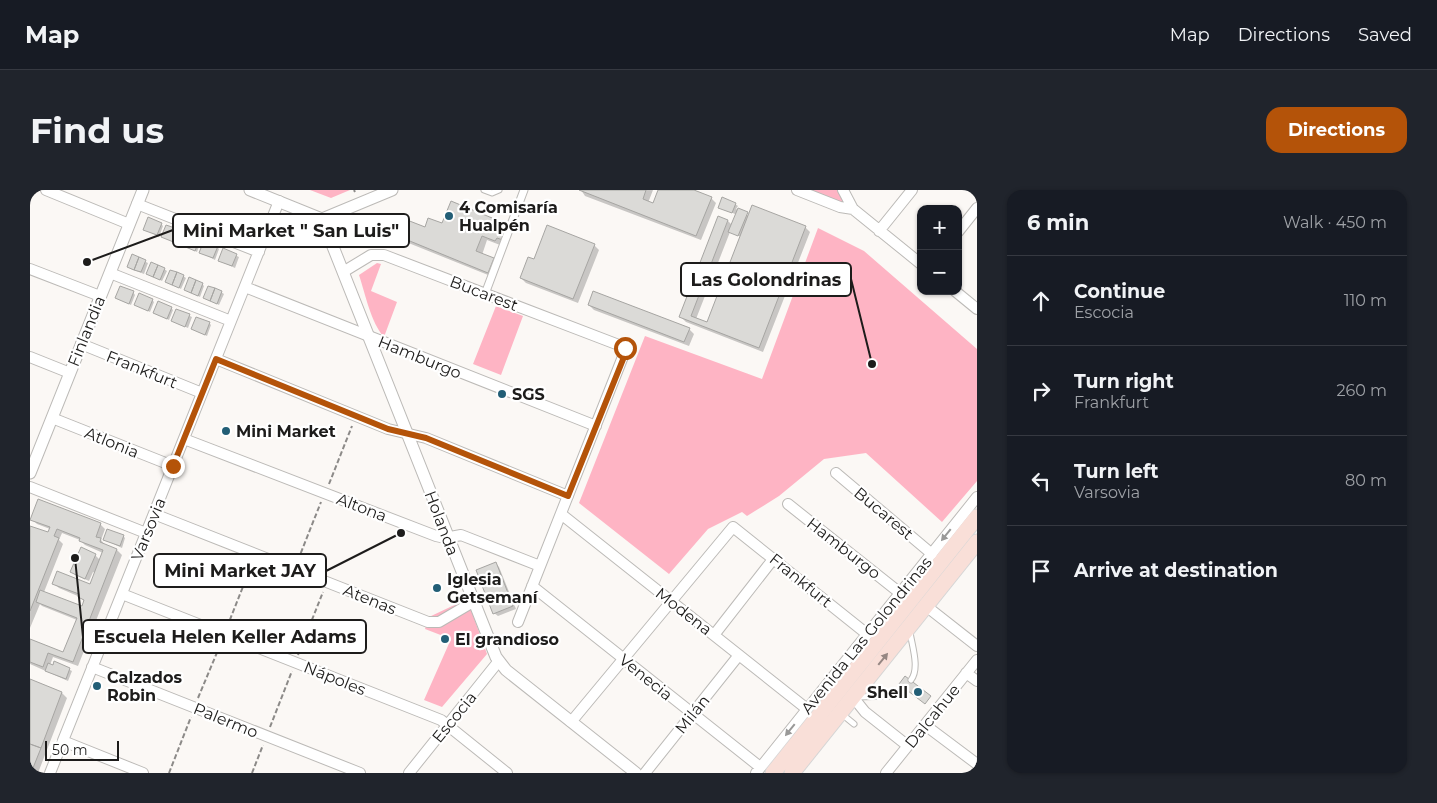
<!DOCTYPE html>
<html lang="en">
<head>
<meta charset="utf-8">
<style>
  body { margin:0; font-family:Montserrat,sans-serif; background:#20242c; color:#f1f3f6 }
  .controls { position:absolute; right:15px; top:15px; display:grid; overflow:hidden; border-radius:10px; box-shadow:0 1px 4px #0004 }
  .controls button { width:45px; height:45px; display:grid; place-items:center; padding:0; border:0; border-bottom:1px solid #363941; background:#171b24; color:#f1f3f6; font:25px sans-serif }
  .scale { position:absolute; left:15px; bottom:12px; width:74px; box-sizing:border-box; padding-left:5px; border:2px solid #1d1c1b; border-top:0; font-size:14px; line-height:18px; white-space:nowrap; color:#1d1c1b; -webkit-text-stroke:4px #fff; paint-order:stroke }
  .stop { position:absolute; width:15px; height:15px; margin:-11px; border:4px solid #b45309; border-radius:50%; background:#fff }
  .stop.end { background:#b45309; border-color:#fff; box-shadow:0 1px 5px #0008 }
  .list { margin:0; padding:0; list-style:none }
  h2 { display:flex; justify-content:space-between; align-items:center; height:65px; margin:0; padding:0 20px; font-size:21px }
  h2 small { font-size:16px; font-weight:400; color:#9ea1a6 }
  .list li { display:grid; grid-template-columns:32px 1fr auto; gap:15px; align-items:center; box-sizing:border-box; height:90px; padding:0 20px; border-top:1px solid #363941 }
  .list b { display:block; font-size:19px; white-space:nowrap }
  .list p { margin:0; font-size:16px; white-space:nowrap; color:#9ea1a6 }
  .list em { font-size:16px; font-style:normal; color:#9ea1a6 }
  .icon { flex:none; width:28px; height:28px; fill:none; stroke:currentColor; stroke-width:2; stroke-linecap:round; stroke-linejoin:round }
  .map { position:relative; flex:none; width:947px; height:583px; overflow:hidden; border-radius:15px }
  header { display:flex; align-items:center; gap:30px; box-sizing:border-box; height:70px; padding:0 25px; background:#171b24; border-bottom:1px solid #363941 }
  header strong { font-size:24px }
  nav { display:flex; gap:28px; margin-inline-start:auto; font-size:18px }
  .intro { display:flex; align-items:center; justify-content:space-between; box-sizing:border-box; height:120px; padding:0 30px }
  h1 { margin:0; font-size:35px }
  .button { padding:12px 22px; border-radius:15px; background:#b45309; color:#fff; font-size:18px; font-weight:700 }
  main { display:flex; gap:30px; padding:0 30px }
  aside { flex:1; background:#171b24; border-radius:15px; box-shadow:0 1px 4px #0004 }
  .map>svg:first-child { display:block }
  .green { fill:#feb4c4 }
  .shadow { fill:#0003; fill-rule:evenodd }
  .building { fill:#dbdad7; stroke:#a6a5a2 }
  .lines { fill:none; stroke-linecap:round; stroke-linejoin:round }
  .service-casing { stroke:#bcbab7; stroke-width:7 }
  .pedestrian-casing { stroke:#bcbab7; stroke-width:9 }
  .minor-casing { stroke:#bcbab7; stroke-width:12 }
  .tertiary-casing { stroke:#bcbab7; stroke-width:13 }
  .primary-casing { stroke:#d6d6d6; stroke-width:17 }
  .path { stroke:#8c8a88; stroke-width:2; stroke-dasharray:5 2.5; stroke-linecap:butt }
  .service { stroke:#fff; stroke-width:5 }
  .pedestrian { stroke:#fff; stroke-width:7 }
  .minor { stroke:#fff; stroke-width:10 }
  .tertiary { stroke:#fff; stroke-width:11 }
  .primary { stroke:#f9dfd8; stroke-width:15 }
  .oneway { fill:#999998 }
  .oneway2 { fill:#968783 }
  .route { stroke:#b45309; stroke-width:6 }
  .poi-dot { fill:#225e76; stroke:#fff; stroke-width:2 }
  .labels { text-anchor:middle; stroke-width:4.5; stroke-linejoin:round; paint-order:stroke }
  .poi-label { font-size:16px; font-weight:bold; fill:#1d1c1b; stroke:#fff; text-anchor:start }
  .street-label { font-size:16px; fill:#1d1c1b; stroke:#fff }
  .leader { fill:none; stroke:#1d1c1b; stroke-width:2 }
  .callout-dot { fill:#1d1c1b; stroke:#fff; stroke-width:2 }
  .callout { fill:#fff; stroke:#1d1c1b; stroke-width:2 }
  .callout-label { font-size:18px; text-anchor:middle; font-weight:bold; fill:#1d1c1b }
</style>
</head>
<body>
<header>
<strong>Map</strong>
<nav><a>Map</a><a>Directions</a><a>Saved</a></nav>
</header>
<div class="intro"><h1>Find us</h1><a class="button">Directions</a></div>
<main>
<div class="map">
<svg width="947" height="583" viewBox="0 0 947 583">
  <rect width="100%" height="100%" fill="#fbf8f5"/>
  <path class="green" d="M 280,0 L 320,0 L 301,8 Z
    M 779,0 L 808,0 L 814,14 Z
    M 788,38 L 834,61 L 947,159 L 947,291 L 912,332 L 836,263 L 794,269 L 749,306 L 717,326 L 712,322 L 678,339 L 639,384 L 549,313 L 615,146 L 732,189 Z
    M 347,73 L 351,74 L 341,101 L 367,112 L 354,147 C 341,133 335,103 329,85 Z
    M 466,116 L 493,126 L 471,185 L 443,174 Z
    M 437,409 L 457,464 L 412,517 L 394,510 L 421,449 L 395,439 L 399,427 Z"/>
  <path class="shadow" d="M 551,0 L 623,0 L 618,13 L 624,15 L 630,0 L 661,0 L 681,8 L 686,13 L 671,50 L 555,6 Z
    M 705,14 L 708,16 L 706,19 L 719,26 L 775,37 L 780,42 L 733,162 L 656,132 L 651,127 L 698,31 L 702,35 L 707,25 L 690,17 ZM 700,42 L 711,47 L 677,134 L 666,129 Z
    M 131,34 L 133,36 L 129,47 L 114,39 Z
    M 412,35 L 478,36 L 483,40 L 478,54 L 471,52 L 470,55 L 457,50 L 452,65 L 463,69 L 468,74 L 463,87 L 376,52 L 371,47 L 395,39 Z
    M 150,41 L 152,44 L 148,54 L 133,47 Z
    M 169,49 L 171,51 L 167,62 L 152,55 Z
    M 564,55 L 569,60 L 548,113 L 496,93 L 491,88 L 505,71 Z
    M 187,57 L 189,59 L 185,70 L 170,62 Z
    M 194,60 L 209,67 L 205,78 L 192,72 Z
    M 103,66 L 118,73 L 114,84 L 101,79 Z
    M 134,79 L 137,81 L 132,91 L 118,84 Z
    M 153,86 L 156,88 L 151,99 L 137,92 Z
    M 172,94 L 174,96 L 170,107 L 155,100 Z
    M 103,102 L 105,105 L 101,115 L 86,108 Z
    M 191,102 L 194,104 L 189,115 L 175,108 Z
    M 122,110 L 124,112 L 120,122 L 105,115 Z
    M 559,115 L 659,139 L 664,144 L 659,156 L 564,120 Z
    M 141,118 L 143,120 L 139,130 L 124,123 Z
    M 147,120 L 162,127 L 158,138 L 143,131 Z
    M 179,133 L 181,135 L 177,146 L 162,139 Z
    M 9,311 L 70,334 L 75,339 L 71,350 L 75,355 L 87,360 L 92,365 L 48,476 L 23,467 L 20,475 L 24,476 L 25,473 L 42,481 L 38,491 L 0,474 L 0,450 L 34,464 L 47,430 L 12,416 L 10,414 L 0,438 L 0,337 L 18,344 L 20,339 L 7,334 L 2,329 ZM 32,343 L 50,350 L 55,355 L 73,363 L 70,370 L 65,365 L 42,382 L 45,385 L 59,391 L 63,382 L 65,383 L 60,395 L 24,394 L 29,398 L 50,407 L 55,412 L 52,418 L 14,402 L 33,354 L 29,350 Z
    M 93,346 L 95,348 L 92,358 L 75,350 Z
    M 466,374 L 469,377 L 486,419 L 468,426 L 464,423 Z
    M 0,490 L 32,503 L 37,508 L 8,583 L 0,583 Z"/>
  <path class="building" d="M 549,0 L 616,0 L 613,9 L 623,13 L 628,0 L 664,0 L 682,7 L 666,46 Z
    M 692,7 L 706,13 L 702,23 L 688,18 Z
    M 421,11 L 479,35 L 473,50 L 467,48 L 465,51 L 452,46 L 446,61 L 464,68 L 458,83 L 370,47 L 377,30 L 395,37 L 398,28 L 412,33 Z
    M 722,15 L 776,36 L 729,158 L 649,127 L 688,26 L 698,30 L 661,126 L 677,132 Z
    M 708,18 L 718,22 L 708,46 L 698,42 Z
    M 118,27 L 132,33 L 127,45 L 113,40 Z
    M 136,35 L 151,40 L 146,53 L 131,47 Z
    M 517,35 L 565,54 L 543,109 L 490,88 L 498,67 L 504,69 Z
    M 156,42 L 170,48 L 165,61 L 151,55 Z
    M 174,50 L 188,56 L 183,68 L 169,63 Z
    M 193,58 L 207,64 L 202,76 L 188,71 Z
    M 102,64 L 109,67 L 104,80 L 97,77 Z
    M 109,67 L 116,70 L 111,82 L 104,80 Z
    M 121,72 L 128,75 L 123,87 L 116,84 Z
    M 128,75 L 135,78 L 130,90 L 123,87 Z
    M 140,80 L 147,82 L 142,95 L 135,92 Z
    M 147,82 L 154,85 L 149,98 L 142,95 Z
    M 159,87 L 166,90 L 161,103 L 154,100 Z
    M 166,90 L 173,93 L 168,106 L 161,103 Z
    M 90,96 L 104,101 L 99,114 L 85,108 Z
    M 178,96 L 185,98 L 180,111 L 173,108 Z
    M 185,98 L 192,101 L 187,114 L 180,111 Z
    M 563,101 L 660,138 L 654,152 L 558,115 Z
    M 109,103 L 123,109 L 118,121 L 104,115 Z
    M 128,111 L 142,117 L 137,129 L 123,123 Z
    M 146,119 L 160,124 L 155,137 L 141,131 Z
    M 166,127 L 180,132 L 175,145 L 161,139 Z
    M 8,309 L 71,333 L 66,347 L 71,348 L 70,352 L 87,359 L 43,472 L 18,463 L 13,477 L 0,472 L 0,449 L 33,462 L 47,428 L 6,412 L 10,400 L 52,416 L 54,410 L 48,407 L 49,404 L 22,394 L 27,381 L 60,394 L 73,360 L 49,351 L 50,348 L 27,339 L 24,346 L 29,348 L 0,421 L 0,336 L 18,342 L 20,337 L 0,330 Z
    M 77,339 L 94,345 L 90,356 L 73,350 Z
    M 51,357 L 66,364 L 55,389 L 40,382 Z
    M 466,372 L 483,416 L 463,424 L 446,380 Z
    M 24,471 L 40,478 L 36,489 L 15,481 L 18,473 L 23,475 Z
    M 875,486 L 901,506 L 895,514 L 869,494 Z
    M 0,489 L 32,502 L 11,558 L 0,554 Z
    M 0,554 L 11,558 L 1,583 L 0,583 Z"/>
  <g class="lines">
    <defs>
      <path id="service" d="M 454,0 L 462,3 L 469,0
        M 880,442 C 882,456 890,478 881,490
        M 826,507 L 865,506 L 874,498
        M 813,525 L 824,534"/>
      <path id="pedestrian" d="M 455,104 L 494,0"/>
      <path id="minor" d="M 16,0 L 99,34
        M 767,0 L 810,17 L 823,19 L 891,74
        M 813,0 L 823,19
        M 107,14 L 229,62
        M 849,41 L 882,0
        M 928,42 L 947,18
        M 0,79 L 70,106
        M 313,82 L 341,65 L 354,65 L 594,157 L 596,159 L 488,432
        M 80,83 L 201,131
        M 215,97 L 566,236
        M 925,101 L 947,119
        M 51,154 L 172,203
        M 0,167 L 40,183
        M 186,169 L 358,239 L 396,248 L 538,306
        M 22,228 L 143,276
        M 154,249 L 406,346 L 415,348 L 431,345 L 510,376
        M 806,283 L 902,364
        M 0,297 L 116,343
        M 758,314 L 870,403
        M 124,324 L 398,432 L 409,432 L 443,412
        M 531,324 L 777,519
        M 502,396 L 730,577
        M 92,404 L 411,530 L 477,583
        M 896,416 L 947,456
        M 684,445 L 744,368
        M 62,477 L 330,583
        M 936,483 L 947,491
        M 823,507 L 835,522 L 878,556
        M 541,532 L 703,337 L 837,444
        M 895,535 L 947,574
        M 33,551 L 113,583
        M 20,583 L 249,11
        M 379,583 L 468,472
        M 615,583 L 709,465
        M 726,583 L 947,307
        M 856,583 L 947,470"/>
      <path id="tertiary" d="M 220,0 L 292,29 L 362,0
        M 292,29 L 466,467 L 476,480 L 606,583
        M 0,283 L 113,0"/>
      <path id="primary" d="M 743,583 L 947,327
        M 762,583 L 947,352"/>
    </defs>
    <use href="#service" class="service-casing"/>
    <use href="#pedestrian" class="pedestrian-casing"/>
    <use href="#minor" class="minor-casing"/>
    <use href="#tertiary" class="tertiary-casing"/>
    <use href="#primary" class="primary-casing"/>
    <path class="path" d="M 324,0 L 325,2
      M 299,294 L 322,236
      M 268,370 L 291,312
      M 197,437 L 222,374
      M 268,465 L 293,402
      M 168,508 L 191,453
      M 240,537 L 262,481
      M 139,583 L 161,527
      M 222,583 L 233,555"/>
    <use href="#service" class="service"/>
    <use href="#pedestrian" class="pedestrian"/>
    <use href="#minor" class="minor"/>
    <use href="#tertiary" class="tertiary"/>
    <use href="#primary" class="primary"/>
  </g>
  <defs><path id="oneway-solid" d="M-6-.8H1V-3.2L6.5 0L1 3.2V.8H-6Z" transform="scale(1.25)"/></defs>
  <g class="oneway">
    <use href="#oneway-solid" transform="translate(916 345) rotate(129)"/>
    <use href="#oneway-solid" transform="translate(760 540) rotate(129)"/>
  </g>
  <use class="oneway2" href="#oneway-solid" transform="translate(853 469) rotate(-51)"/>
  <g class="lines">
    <path class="route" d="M 143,276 L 186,169 L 358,239 L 396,248 L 538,306 L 596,162 L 595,158"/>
  </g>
  <g class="poi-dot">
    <circle cx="419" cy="26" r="5"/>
    <circle cx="472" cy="204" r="5"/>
    <circle cx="196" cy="241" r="5"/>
    <circle cx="407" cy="398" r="5"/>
    <circle cx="415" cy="449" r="5"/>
    <circle cx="67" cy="496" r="5"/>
    <circle cx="888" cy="502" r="5"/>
  </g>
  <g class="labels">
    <g class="poi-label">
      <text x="429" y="23">4 Comisaría<tspan x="429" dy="18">Hualpén</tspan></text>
      <text x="482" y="210">SGS</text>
      <text x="206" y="247">Mini Market</text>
      <text x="417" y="395">Iglesia<tspan x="417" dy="18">Getsemaní</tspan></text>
      <text x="425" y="455">El grandioso</text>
      <text x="77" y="493">Calzados<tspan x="77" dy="18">Robin</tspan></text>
      <text x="878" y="508" text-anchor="end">Shell</text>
    </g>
    <g class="street-label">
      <text transform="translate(454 103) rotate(21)" y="6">Bucarest</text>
      <text transform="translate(56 141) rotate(-68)" y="6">Finlandia</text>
      <text transform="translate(390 167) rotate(22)" y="6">Hamburgo</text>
      <text transform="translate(112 179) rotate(22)" y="6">Frankfurt</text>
      <text transform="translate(82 252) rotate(22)" y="6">Atlonia</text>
      <text transform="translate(332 317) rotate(21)" y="6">Altona</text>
      <text transform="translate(854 323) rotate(40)" y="6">Bucarest</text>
      <text transform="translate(412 333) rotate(69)" y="6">Holanda</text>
      <text transform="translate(118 339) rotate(-68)" y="6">Varsovia</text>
      <text transform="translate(814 358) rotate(38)" y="6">Hamburgo</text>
      <text transform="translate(771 390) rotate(39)" y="6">Frankfurt</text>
      <text transform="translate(340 409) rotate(22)" y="6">Atenas</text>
      <text transform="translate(654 421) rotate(38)" y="6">Modena</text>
      <text transform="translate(836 445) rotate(-51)" y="6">Avenida Las Golondrinas</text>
      <text transform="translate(616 487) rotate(39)" y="6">Venecia</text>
      <text transform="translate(305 488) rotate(22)" y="6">Nápoles</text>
      <text transform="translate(662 524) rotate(-51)" y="6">Milán</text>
      <text transform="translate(902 526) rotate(-51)" y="6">Dalcahue</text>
      <text transform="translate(424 527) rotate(-51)" y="6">Escocia</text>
      <text transform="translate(196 530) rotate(22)" y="6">Palermo</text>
    </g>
  </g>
  <path class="leader" d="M57 72L143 40M842 174L821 89M371 343L296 381M45 368L53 447"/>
  <g class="callout-dot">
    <circle cx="57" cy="72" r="5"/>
    <circle cx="842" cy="174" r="5"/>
    <circle cx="371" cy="343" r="5"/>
    <circle cx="45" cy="368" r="5"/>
  </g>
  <g class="callout">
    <rect x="143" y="24" width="236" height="33" rx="5"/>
    <rect x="651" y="73" width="170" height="33" rx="5"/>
    <rect x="124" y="364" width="172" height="33" rx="5"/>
    <rect x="53" y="430" width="283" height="33" rx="5"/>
  </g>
  <g class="callout-label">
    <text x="261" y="47">Mini Market " San Luis"</text>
    <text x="736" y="96">Las Golondrinas</text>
    <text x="210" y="387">Mini Market JAY</text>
    <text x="195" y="453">Escuela Helen Keller Adams</text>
  </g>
</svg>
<div class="controls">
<button>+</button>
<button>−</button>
</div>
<div class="scale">50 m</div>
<div class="stop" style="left:595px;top:158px"></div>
<div class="stop end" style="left:143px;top:276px"></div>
</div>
<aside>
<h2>6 min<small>Walk · 450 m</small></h2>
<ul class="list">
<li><svg class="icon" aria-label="ahead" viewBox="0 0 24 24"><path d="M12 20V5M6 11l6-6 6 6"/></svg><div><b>Continue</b><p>Escocia</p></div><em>110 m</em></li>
<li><svg class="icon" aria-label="right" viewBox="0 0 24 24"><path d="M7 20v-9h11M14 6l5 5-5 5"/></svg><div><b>Turn right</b><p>Frankfurt</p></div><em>260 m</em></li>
<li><svg class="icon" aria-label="left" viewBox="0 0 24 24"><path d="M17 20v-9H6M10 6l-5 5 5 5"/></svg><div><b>Turn left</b><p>Varsovia</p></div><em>80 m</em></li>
<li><svg class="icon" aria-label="arrive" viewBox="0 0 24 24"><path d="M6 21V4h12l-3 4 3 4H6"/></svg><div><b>Arrive at destination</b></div></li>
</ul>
</aside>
</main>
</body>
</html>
